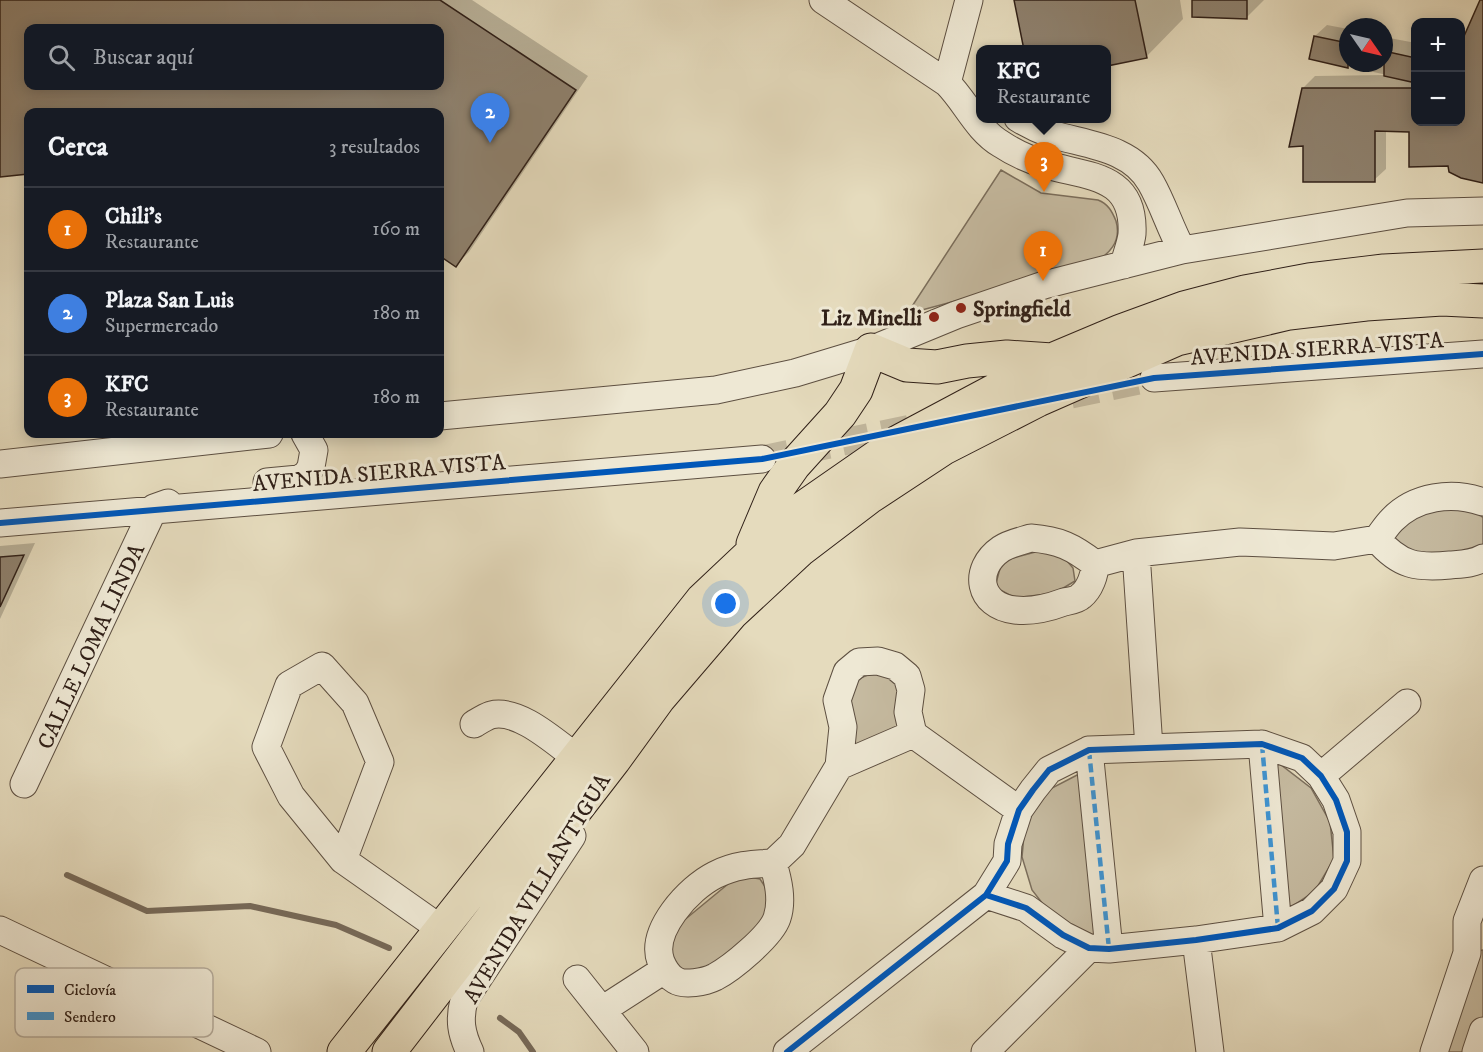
<!DOCTYPE html>
<html lang="es">
<head>
<meta charset="utf-8">
<style>
  body { margin:0; font-family:"IM FELL DW Pica",serif; background:#20242c; color:#f1f3f6 }
  .controls { position:absolute; right:18px; top:18px; display:grid; overflow:hidden; border-radius:12px; box-shadow:0 3px 15px #0003 }
  .controls button { width:54px; height:54px; display:grid; place-items:center; padding:0; border:0; border-bottom:2px solid #363941; background:#171b24; color:#f1f3f6; font:30px sans-serif }
  .compass { position:absolute; left:1339px; top:18px; width:54px; height:54px; border-radius:50%; background:#171b24; box-shadow:0 3px 15px #0003; rotate:124deg }
  .you { position:absolute; left:726px; top:604px; width:21px; height:21px; margin:-15px; border:4px solid #fff; border-radius:50%; background:#1a73e8; box-shadow:0 0 0 9px #1a73e833 }
  .badge { display:grid; place-items:center; width:39px; height:39px; border-radius:50%; background:#d93025; color:#fff; font-size:20px; font-weight:700 }
  .pin { position:absolute; translate:-50% -50px; filter:drop-shadow(0 2px 3px #0008) }
  .pin::after { content:''; position:absolute; top:32px; width:21px; height:18px; background:inherit; clip-path:polygon(0 0,100% 0,50% 100%) }
  .popup { position:absolute; left:976px; top:45px; width:135px; height:78px; box-sizing:border-box; display:grid; place-content:center; border-radius:12px; background:#171b24; filter:drop-shadow(0 2px 4px #0005); font-size:20px; white-space:nowrap; color:#9ea1a6 }
  .popup b { font-size:22px; color:#f1f3f6 }
  .popup::after { content:''; position:absolute; left:50%; top:100%; margin-left:-12px; border:12px solid transparent; border-top-color:#171b24 }
  .list { margin:0; padding:0; list-style:none }
  h2 { display:flex; justify-content:space-between; align-items:center; height:78px; margin:0; padding:0 24px; font-size:26px }
  h2 small { font-size:20px; font-weight:400; color:#9ea1a6 }
  .list li { display:grid; grid-template-columns:39px 1fr auto; gap:18px; align-items:center; box-sizing:border-box; height:84px; padding:0 24px; border-top:2px solid #363941 }
  .list b { display:block; font-size:22px; white-space:nowrap }
  .list p { margin:0; font-size:20px; white-space:nowrap; color:#9ea1a6 }
  .list em { font-size:20px; font-style:normal; color:#9ea1a6 }
  .icon { flex:none; width:33px; height:33px; fill:none; stroke:currentColor; stroke-width:2; stroke-linecap:round; stroke-linejoin:round }
  .map { position:relative; flex:none; width:1483px; height:1052px; overflow:hidden }
  .search { position:absolute; background:#171b24; box-shadow:0 3px 15px #0003; left:24px; top:24px; width:420px; height:66px; display:flex; align-items:center; gap:15px; box-sizing:border-box; padding:0 21px; border-radius:12px; color:#9ea1a6; font-size:22px }
  .panel { position:absolute; background:#171b24; box-shadow:0 3px 15px #0003; left:24px; top:108px; width:420px; height:330px; border-radius:12px }
  .map>svg:first-child { display:block }
  .green { fill:#c6bba1; stroke:#7b6e5c; stroke-width:1.5 }
  .shadow { fill:#0003; fill-rule:evenodd }
  .lines { fill:none; stroke-linecap:round; stroke-linejoin:round }
  .stream { stroke:#776a59; stroke-width:6 }
  .building { fill:#8e816e; stroke:#302018; stroke-width:1.5; fill-rule:evenodd }
  .minor-tunnel { stroke:#c1b69c; stroke-width:27; stroke-dasharray:27 14; stroke-linecap:butt }
  .minor-casing { stroke:#5d4f41; stroke-width:29 }
  .highway-casing { stroke:#302018; stroke-width:35 }
  .minor { stroke:#eee8d4; stroke-width:27 }
  .highway { stroke:#e5dbbd; stroke-width:33 }
  .quiet { stroke:#3d94d4; stroke-width:4.5; stroke-dasharray:9 4.5; stroke-linecap:butt }
  .cycleway-casing { stroke:#eee8d4; stroke-width:10 }
  .cycleway { stroke:#0057b8; stroke-width:6 }
  .poi-dot { fill:#8f2418; stroke:#eee8d4; stroke-width:2 }
  .labels { text-anchor:middle; stroke-width:6; stroke-linejoin:round; paint-order:stroke }
  .poi-label { font-size:22px; font-weight:bold; fill:#302018; stroke:#eee8d4; text-anchor:start }
  .street-label { font-size:22px; fill:#302018; stroke:#eee8d4 }
  .key { fill:#eee8d4; stroke:#b5ac9c; stroke-width:1.5 }
  .key-label { font-size:16px; fill:#302018 }
</style>
</head>
<body>
<div class="map">
<svg width="1483" height="1052" viewBox="0 0 1483 1052">
  <rect width="100%" height="100%" fill="#e5dbbd"/>
  <filter id="stains"><feTurbulence type="fractalNoise" baseFrequency=".00333" numOctaves="4"/><feColorMatrix values="0 0 0 0 .2 0 0 0 0 .09 0 0 0 0 .02 0 0 0 .5 -.17"/></filter>
  <radialGradient id="worn" r=".72"><stop offset=".6" stop-color="#630" stop-opacity="0"/><stop offset="1" stop-color="#630" stop-opacity=".3"/></radialGradient>
  <path class="green" d="M 1001,170 L 1041,193 L 1098,200 C 1108,204 1112,211 1116,221 C 1122,242 1109,254 1093,264 L 907,314 Z
    M 1425,508 L 1476,509 L 1483,518 L 1483,545 L 1474,553 L 1418,560 L 1390,540 Z
    M 1057,549 L 1073,568 L 1075,581 L 1055,593 L 1015,598 L 995,587 L 1002,561 L 1039,551 Z
    M 875,672 L 891,675 L 902,692 L 901,728 L 850,752 L 846,701 L 853,681 Z
    M 1276,761 L 1311,788 L 1330,822 L 1334,859 L 1315,891 L 1288,909 Z
    M 1081,773 L 1098,937 L 1053,917 L 1032,890 L 1022,857 L 1025,824 L 1050,789 Z
    M 739,875 L 760,879 L 773,899 L 765,927 L 710,973 L 683,974 L 672,967 L 671,931 Z
    M 1483,950 L 1483,1031 L 1476,1052 L 1434,1052 L 1467,953 Z"/>
  <path class="shadow" d="M 0,0 L 472,0 L 588,76 L 469,252 L 456,265 L 440,254 L 440,112 L 28,112 L 28,172 L 0,175 ZM 28,28 L 440,28 L 440,86 L 28,86 Z
    M 1015,0 L 1180,0 L 1183,19 L 1146,57 L 1107,65 L 1107,50 Z
    M 1194,0 L 1264,0 L 1247,17 Z
    M 1483,0 L 1483,181 L 1449,165 L 1411,131 L 1386,130 L 1386,169 L 1374,180 L 1303,88 L 1315,76 L 1387,75 L 1310,58 L 1315,36 L 1327,25 L 1348,29 L 1348,63 L 1384,63 L 1384,37 L 1416,43 L 1416,122 L 1460,122 L 1460,44 Z
    M 35,543 L 0,619 L 0,546 Z"/>
  <g class="lines">
    <path class="stream" d="M 67,875 L 147,911 L 250,906 L 336,925 L 389,948
      M 500,1018 L 519,1032 L 533,1052"/>
  </g>
  <path class="building" d="M 0,0 L 440,0 L 576,90 L 456,267 L 440,256 L 440,112 L 28,112 L 28,174 L 0,177 ZM 28,28 L 440,28 L 440,86 L 28,86 Z
    M 1014,0 L 1135,0 L 1147,58 L 1107,66 L 1107,50 L 1024,50 Z
    M 1192,0 L 1247,0 L 1247,19 L 1192,17 Z
    M 1480,0 L 1483,0 L 1483,183 L 1461,178 L 1449,172 L 1448,166 L 1409,167 L 1409,132 L 1375,131 L 1375,182 L 1303,182 L 1303,146 L 1289,147 L 1302,88 L 1416,88 L 1416,122 L 1461,122 L 1461,43 Z
    M 1314,36 L 1348,43 L 1348,68 L 1309,59 Z
    M 1384,51 L 1416,58 L 1416,83 L 1384,76 Z
    M 24,555 L 0,607 L 0,557 Z"/>
  <g class="lines">
    <path class="minor-tunnel" d="M 1071,395 L 1154,378
      M 762,459 L 916,427"/>
    <defs>
      <path id="minor" d="M 823,0 L 947,83 C 966,102 977,130 1001,144 C 1016,154 1030,160 1047,165 C 1089,177 1135,175 1132,234 C 1131,244 1126,255 1124,265
        M 947,83 L 969,0
        M 1018,118 C 1029,125 1040,130 1051,134 C 1086,145 1131,147 1151,183 C 1163,204 1170,228 1182,250
        M 1154,378 L 1483,354
        M 440,416 L 716,390 L 795,373 L 871,350 L 956,315 L 1044,285 L 1182,250 L 1407,213 L 1483,211
        M 0,464 L 269,434
        M 267,482 L 299,479 L 307,474 L 311,467 L 314,450 L 305,434
        M 0,523 L 762,459
        M 1031,538 C 1059,540 1073,547 1095,564 C 1095,574 1090,589 1081,596 C 1077,600 1069,601 1064,602 C 1048,608 1032,612 1015,610 C 978,606 972,569 1001,549 C 1010,543 1021,541 1031,538 Z
        M 1377,539 C 1400,566 1417,568 1450,565 C 1462,564 1473,564 1483,558
        M 1136,553 L 1149,748
        M 1095,564 L 1136,553 L 1240,542 L 1334,546 L 1377,539 C 1382,533 1386,526 1392,520 C 1415,496 1452,491 1483,502
        M 474,724 C 479,721 485,717 491,715 C 519,708 556,743 577,758
        M 1262,744 L 1278,928
        M 1089,750 L 1109,949
        M 839,766 L 913,734
        M 1321,776 L 1407,703
        M 24,784 L 154,508 L 168,503
        M 343,860 L 380,762 L 355,703 L 322,666 L 289,685 L 266,747 L 291,796 L 343,860 L 441,929
        M 773,863 C 778,880 783,900 777,918 C 771,936 732,968 715,977 C 705,982 684,986 675,980 C 668,976 664,969 661,962 C 649,931 689,888 715,875 C 734,865 752,864 773,863 L 792,845 L 839,766 L 843,727 L 837,700 L 847,672 L 859,662 L 878,661 L 895,666 L 907,676 L 911,690 L 908,712 L 913,734 L 1019,810
        M 0,930 L 257,1052
        M 1196,940 L 1210,1052
        M 577,979 L 635,1052
        M 602,1010 L 664,970
        M 470,1052 C 461,1033 459,1020 464,1000 L 572,836
        M 787,1052 L 986,895 L 1007,861 L 1008,844 L 1019,810 L 1033,790 L 1049,770 L 1089,750 L 1262,744 L 1302,758 L 1321,776 L 1336,800 L 1347,832 L 1347,861 L 1334,889 L 1312,911 L 1278,928 L 1196,940 L 1109,949 L 1089,948 L 1063,935 L 1026,908 L 986,895
        M 985,1052 L 1089,948
        M 1434,1052 L 1467,953 L 1467,921 L 1483,880
        M 1476,1052 L 1483,1031"/>
      <path id="highway" d="M 753,544 L 775,492 L 794,465 L 840,414 L 856,390 L 871,350 L 907,365 L 937,367 L 967,361 L 1007,357 L 1052,360
        M 344,1052 L 702,600 L 790,517 L 898,442 L 1052,360 L 1121,331 L 1184,308 L 1245,292 L 1309,280 L 1384,271 L 1483,266
        M 389,1052 L 614,760 L 659,698 L 731,614 L 801,549 L 868,498 L 944,448 L 1038,400 L 1177,339 L 1289,313 L 1366,304 L 1442,299 L 1483,301"/>
    </defs>
    <use href="#minor" class="minor-casing"/>
    <use href="#highway" class="highway-casing"/>
    <use href="#minor" class="minor"/>
    <use href="#highway" class="highway"/>
    <path class="quiet" d="M 1262,744 L 1278,928
      M 1089,750 L 1109,949"/>
    <defs>
      <path id="cycleway" d="M 0,523 L 762,459 L 1154,378 L 1483,354
        M 787,1052 L 986,895 L 1007,861 L 1008,844 L 1019,810 L 1033,790 L 1049,770 L 1089,750 L 1262,744 L 1302,758 L 1321,776 L 1336,800 L 1347,832 L 1347,861 L 1334,889 L 1312,911 L 1278,928 L 1196,940 L 1109,949 L 1089,948 L 1063,935 L 1026,908 L 986,895"/>
    </defs>
    <use href="#cycleway" class="cycleway-casing"/>
    <use href="#cycleway" class="cycleway"/>
  </g>
  <g class="poi-dot">
    <circle cx="961" cy="308" r="6"/>
    <circle cx="934" cy="317" r="6"/>
  </g>
  <g class="labels">
    <g class="poi-label">
      <text x="973" y="316">Springfield</text>
      <text x="922" y="325" text-anchor="end">Liz Minelli</text>
    </g>
    <g class="street-label">
      <text transform="translate(1317 348) rotate(-4)" y="8">AVENIDA SIERRA VISTA</text>
      <text transform="translate(379 472) rotate(-5)" y="8">AVENIDA SIERRA VISTA</text>
      <text transform="translate(90 646) rotate(-65)" y="8">CALLE LOMA LINDA</text>
      <text transform="translate(536 888) rotate(-59)" y="8">AVENIDA VILLANTIGUA</text>
    </g>
  </g>
  <rect x="15" y="968" width="198" height="69" rx="9" class="key"/>
  <rect x="27" y="985" width="27" height="8" fill="#0057b8"/>
  <rect x="27" y="1012" width="27" height="8" fill="#3d94d4"/>
  <g class="key-label">
    <text x="64" y="995">Ciclovía</text>
    <text x="64" y="1022">Sendero</text>
  </g>
  <rect width="100%" height="100%" filter="url(#stains)"/>
  <rect width="100%" height="100%" fill="url(#worn)"/>
</svg>
<div class="controls">
<button>+</button>
<button>−</button>
</div>
<svg class="compass" viewBox="-18 -18 36 36"><path d="M0-13l5 13h-10z" fill="#e53935"/><path d="M0 13l5-13h-10z" fill="#9ea1a6"/></svg>
<div class="you"></div>
<div class="pin badge" style="left:1043px;top:281px;background:#e8710a">1</div>
<div class="pin badge" style="left:490px;top:143px;background:#3f7fe0">2</div>
<div class="pin badge" style="left:1044px;top:192px;background:#e8710a">3</div>
<div class="popup"><b>KFC</b>Restaurante</div>
<div class="search"><svg class="icon" aria-label="search" viewBox="0 0 24 24"><circle cx="10" cy="10" r="6"/><path d="M15 15l6 6"/></svg>Buscar aquí</div>
<section class="panel">
<h2>Cerca<small>3 resultados</small></h2>
<ul class="list">
<li><span class="badge" style="background:#e8710a">1</span><div><b>Chili's</b><p>Restaurante</p></div><em>160 m</em></li>
<li><span class="badge" style="background:#3f7fe0">2</span><div><b>Plaza San Luis</b><p>Supermercado</p></div><em>180 m</em></li>
<li><span class="badge" style="background:#e8710a">3</span><div><b>KFC</b><p>Restaurante</p></div><em>180 m</em></li>
</ul>
</section>
</div>
</body>
</html>
